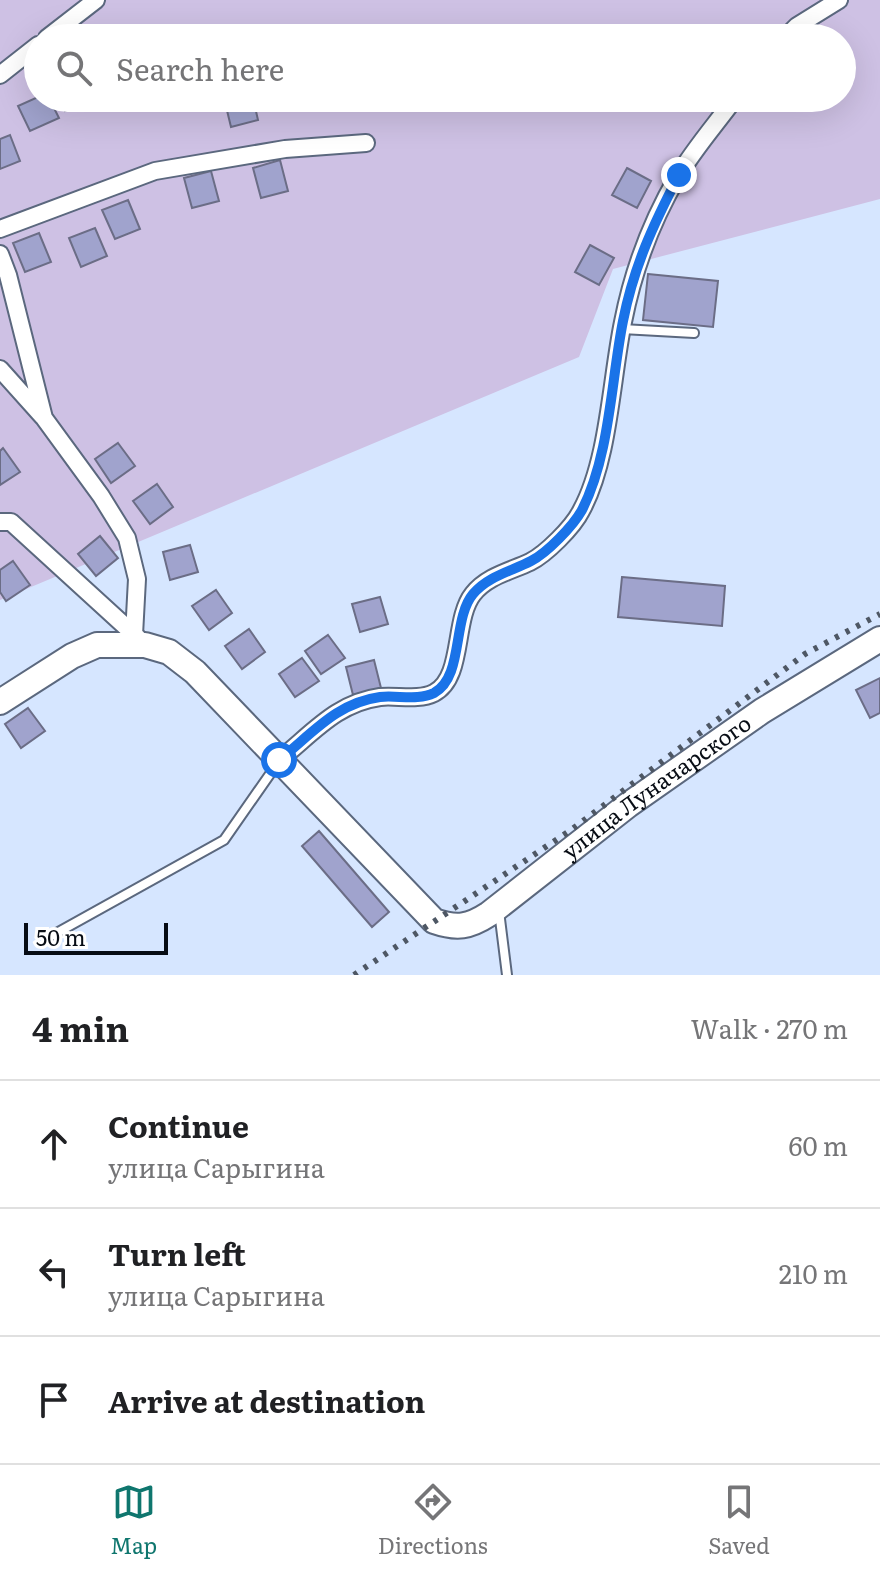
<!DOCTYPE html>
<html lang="en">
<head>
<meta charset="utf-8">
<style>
  body { margin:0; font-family:Literata,serif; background:#f2f2f2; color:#202124 }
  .scale { position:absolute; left:24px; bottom:20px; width:144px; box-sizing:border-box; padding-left:8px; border:4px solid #070c14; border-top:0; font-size:22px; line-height:28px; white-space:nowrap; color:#070c14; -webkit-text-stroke:6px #fff; paint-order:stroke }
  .stop { position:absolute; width:24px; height:24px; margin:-18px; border:6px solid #1a73e8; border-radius:50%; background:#fff }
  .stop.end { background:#1a73e8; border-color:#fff; box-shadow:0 2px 8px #0008 }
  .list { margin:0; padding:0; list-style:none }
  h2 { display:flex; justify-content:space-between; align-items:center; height:104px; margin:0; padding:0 32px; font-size:34px }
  h2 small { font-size:26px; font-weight:400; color:#757577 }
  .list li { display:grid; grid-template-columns:52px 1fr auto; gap:24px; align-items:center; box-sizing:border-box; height:128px; padding:0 32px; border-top:2px solid #e0e0e0 }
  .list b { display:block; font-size:30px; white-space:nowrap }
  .list p { margin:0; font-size:26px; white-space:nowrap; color:#757577 }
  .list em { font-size:26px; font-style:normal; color:#757577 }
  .icon { flex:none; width:44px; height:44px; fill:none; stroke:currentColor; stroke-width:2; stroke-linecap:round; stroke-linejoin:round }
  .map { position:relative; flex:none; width:880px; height:975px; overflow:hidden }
  .search { position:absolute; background:#fff; box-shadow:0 8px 32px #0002; left:24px; right:24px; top:24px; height:88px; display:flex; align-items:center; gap:20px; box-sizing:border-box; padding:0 28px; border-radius:44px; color:#757577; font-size:30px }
  .sheet { height:488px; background:#fff }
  nav { display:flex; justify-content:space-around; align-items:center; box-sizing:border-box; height:112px; border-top:2px solid #e0e0e0; background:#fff; font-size:22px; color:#757577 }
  nav a { display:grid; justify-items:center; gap:4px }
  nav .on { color:#0f766e }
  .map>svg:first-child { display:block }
  .green { fill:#cec1e4; fill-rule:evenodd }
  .building { fill:#a0a3cd; stroke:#6b6d86; stroke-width:2 }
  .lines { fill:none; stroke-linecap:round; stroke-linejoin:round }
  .service-casing { stroke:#5b687e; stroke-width:12 }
  .minor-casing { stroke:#5b687e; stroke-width:20 }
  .secondary-casing { stroke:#5b687e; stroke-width:28 }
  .service { stroke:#fff; stroke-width:8 }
  .minor { stroke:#fff; stroke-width:16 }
  .secondary { stroke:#fff; stroke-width:24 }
  .rail { stroke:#4e5764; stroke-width:6; stroke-dasharray:4 8; stroke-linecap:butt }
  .route { stroke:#1a73e8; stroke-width:10 }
  .labels { text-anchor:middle; stroke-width:6; stroke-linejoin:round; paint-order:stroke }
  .street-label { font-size:22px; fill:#070c14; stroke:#fff }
</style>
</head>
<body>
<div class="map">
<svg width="880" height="975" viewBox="0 0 880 975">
  <rect width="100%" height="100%" fill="#d6e6ff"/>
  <path class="green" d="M 0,0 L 880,0 L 880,199 L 613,269 L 579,357 L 0,600 ZM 38,38 L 842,38 L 842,98 L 38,98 Z"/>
  <path class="building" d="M 38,97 L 49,98 L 59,118 L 30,131 L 18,106 Z
    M 59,98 L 93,98 L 94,99 L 65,111 Z
    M 224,98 L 253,98 L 258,120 L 231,127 Z
    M 10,135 L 20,161 L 0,169 L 0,139 Z
    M 280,160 L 288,191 L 261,198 L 253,168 Z
    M 627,168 L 651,181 L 637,208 L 612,195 Z
    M 211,171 L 219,201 L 192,208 L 184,178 Z
    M 128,200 L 140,229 L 115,239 L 102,210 Z
    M 95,228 L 107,256 L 81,267 L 69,238 Z
    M 39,233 L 51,262 L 25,272 L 13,243 Z
    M 590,245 L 614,258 L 599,285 L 575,272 Z
    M 648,274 L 718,281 L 713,327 L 643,320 Z
    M 118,443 L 135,466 L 111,483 L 95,459 Z
    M 3,448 L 20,472 L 0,485 L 0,451 Z
    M 157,484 L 173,507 L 150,524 L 133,501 Z
    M 100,536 L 118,558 L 96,576 L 78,554 Z
    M 190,545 L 198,572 L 170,580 L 163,552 Z
    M 13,561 L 30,585 L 6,601 L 0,592 L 0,570 Z
    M 622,577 L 725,586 L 722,626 L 618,617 Z
    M 216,590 L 232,613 L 209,630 L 192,606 Z
    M 380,597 L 388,624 L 360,632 L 352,604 Z
    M 249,629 L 265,652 L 242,669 L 225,646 Z
    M 328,635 L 345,658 L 321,674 L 305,651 Z
    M 302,658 L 319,681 L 295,697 L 279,674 Z
    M 374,660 L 381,688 L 353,695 L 346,667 Z
    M 880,678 L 880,713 L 870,718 L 856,690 Z
    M 28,708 L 45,731 L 21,748 L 5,724 Z
    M 319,831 L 389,912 L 372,927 L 302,846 Z"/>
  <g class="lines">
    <defs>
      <path id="service" d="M 622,329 L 694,333
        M 499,911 L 507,975
        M 53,935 L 224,840 L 277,764"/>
      <path id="minor" d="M 47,38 L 96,0
        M 785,38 L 797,26 L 839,0
        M 0,75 L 38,45
        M 0,229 L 155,171 L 285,149 L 366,143
        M 0,254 L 8,275 L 44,418 L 101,496 L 127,538 L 137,579 L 134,635
        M 0,369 L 43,417
        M 0,522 L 11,522 L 138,638
        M 279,760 C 312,734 336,703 380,697 C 396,695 418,701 434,693 C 464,678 453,619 473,594 C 487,576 511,571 530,562 C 546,554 573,527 581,511 C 609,460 611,380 623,322 C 633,271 651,222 678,176 C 694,149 716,124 735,98"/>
      <g id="secondary">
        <path id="s1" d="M 0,702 L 72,656 L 97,645 L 145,645 L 169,652 L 195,672 L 434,921 C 457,929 469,927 489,914 L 628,805 L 762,711 L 880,639"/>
      </g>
    </defs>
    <use href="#service" class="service-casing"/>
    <use href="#minor" class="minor-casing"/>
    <use href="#secondary" class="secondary-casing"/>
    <use href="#service" class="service"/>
    <use href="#minor" class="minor"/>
    <use href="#secondary" class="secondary"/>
    <path class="rail" d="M 354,975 L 571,830 L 805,654 L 880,614"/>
  </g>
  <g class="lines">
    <path class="route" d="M 279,760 C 312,734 336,703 380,697 C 397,695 418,701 434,693 C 464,677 452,619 473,594 C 488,576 512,571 531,561 C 547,553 573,526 582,510 C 610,455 611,381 623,321 C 634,266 653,225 679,175"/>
  </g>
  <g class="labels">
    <g class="street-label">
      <text dy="8" stroke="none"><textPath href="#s1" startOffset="832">улица Луначарского</textPath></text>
    </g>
  </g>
</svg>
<div class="scale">50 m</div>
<div class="stop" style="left:279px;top:760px"></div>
<div class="stop end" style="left:679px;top:175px"></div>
<div class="search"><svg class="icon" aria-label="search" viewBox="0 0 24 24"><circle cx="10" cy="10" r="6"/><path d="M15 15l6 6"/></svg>Search here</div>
</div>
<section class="sheet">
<h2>4 min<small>Walk · 270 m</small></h2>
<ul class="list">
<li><svg class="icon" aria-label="ahead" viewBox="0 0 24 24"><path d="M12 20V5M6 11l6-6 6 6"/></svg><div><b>Continue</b><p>улица Сарыгина</p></div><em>60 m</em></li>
<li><svg class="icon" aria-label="left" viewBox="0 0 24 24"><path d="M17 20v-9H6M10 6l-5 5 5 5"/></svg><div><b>Turn left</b><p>улица Сарыгина</p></div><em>210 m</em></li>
<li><svg class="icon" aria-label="arrive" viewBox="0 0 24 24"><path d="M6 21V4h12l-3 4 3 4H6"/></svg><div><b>Arrive at destination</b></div></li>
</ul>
</section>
<nav>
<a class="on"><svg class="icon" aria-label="map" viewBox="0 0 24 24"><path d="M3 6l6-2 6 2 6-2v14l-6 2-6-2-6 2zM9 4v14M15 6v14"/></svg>Map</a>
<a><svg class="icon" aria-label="directions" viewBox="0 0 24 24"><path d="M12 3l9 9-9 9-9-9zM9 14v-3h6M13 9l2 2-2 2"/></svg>Directions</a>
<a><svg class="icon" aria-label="saved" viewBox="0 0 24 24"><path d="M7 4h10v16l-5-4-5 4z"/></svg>Saved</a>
</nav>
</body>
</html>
